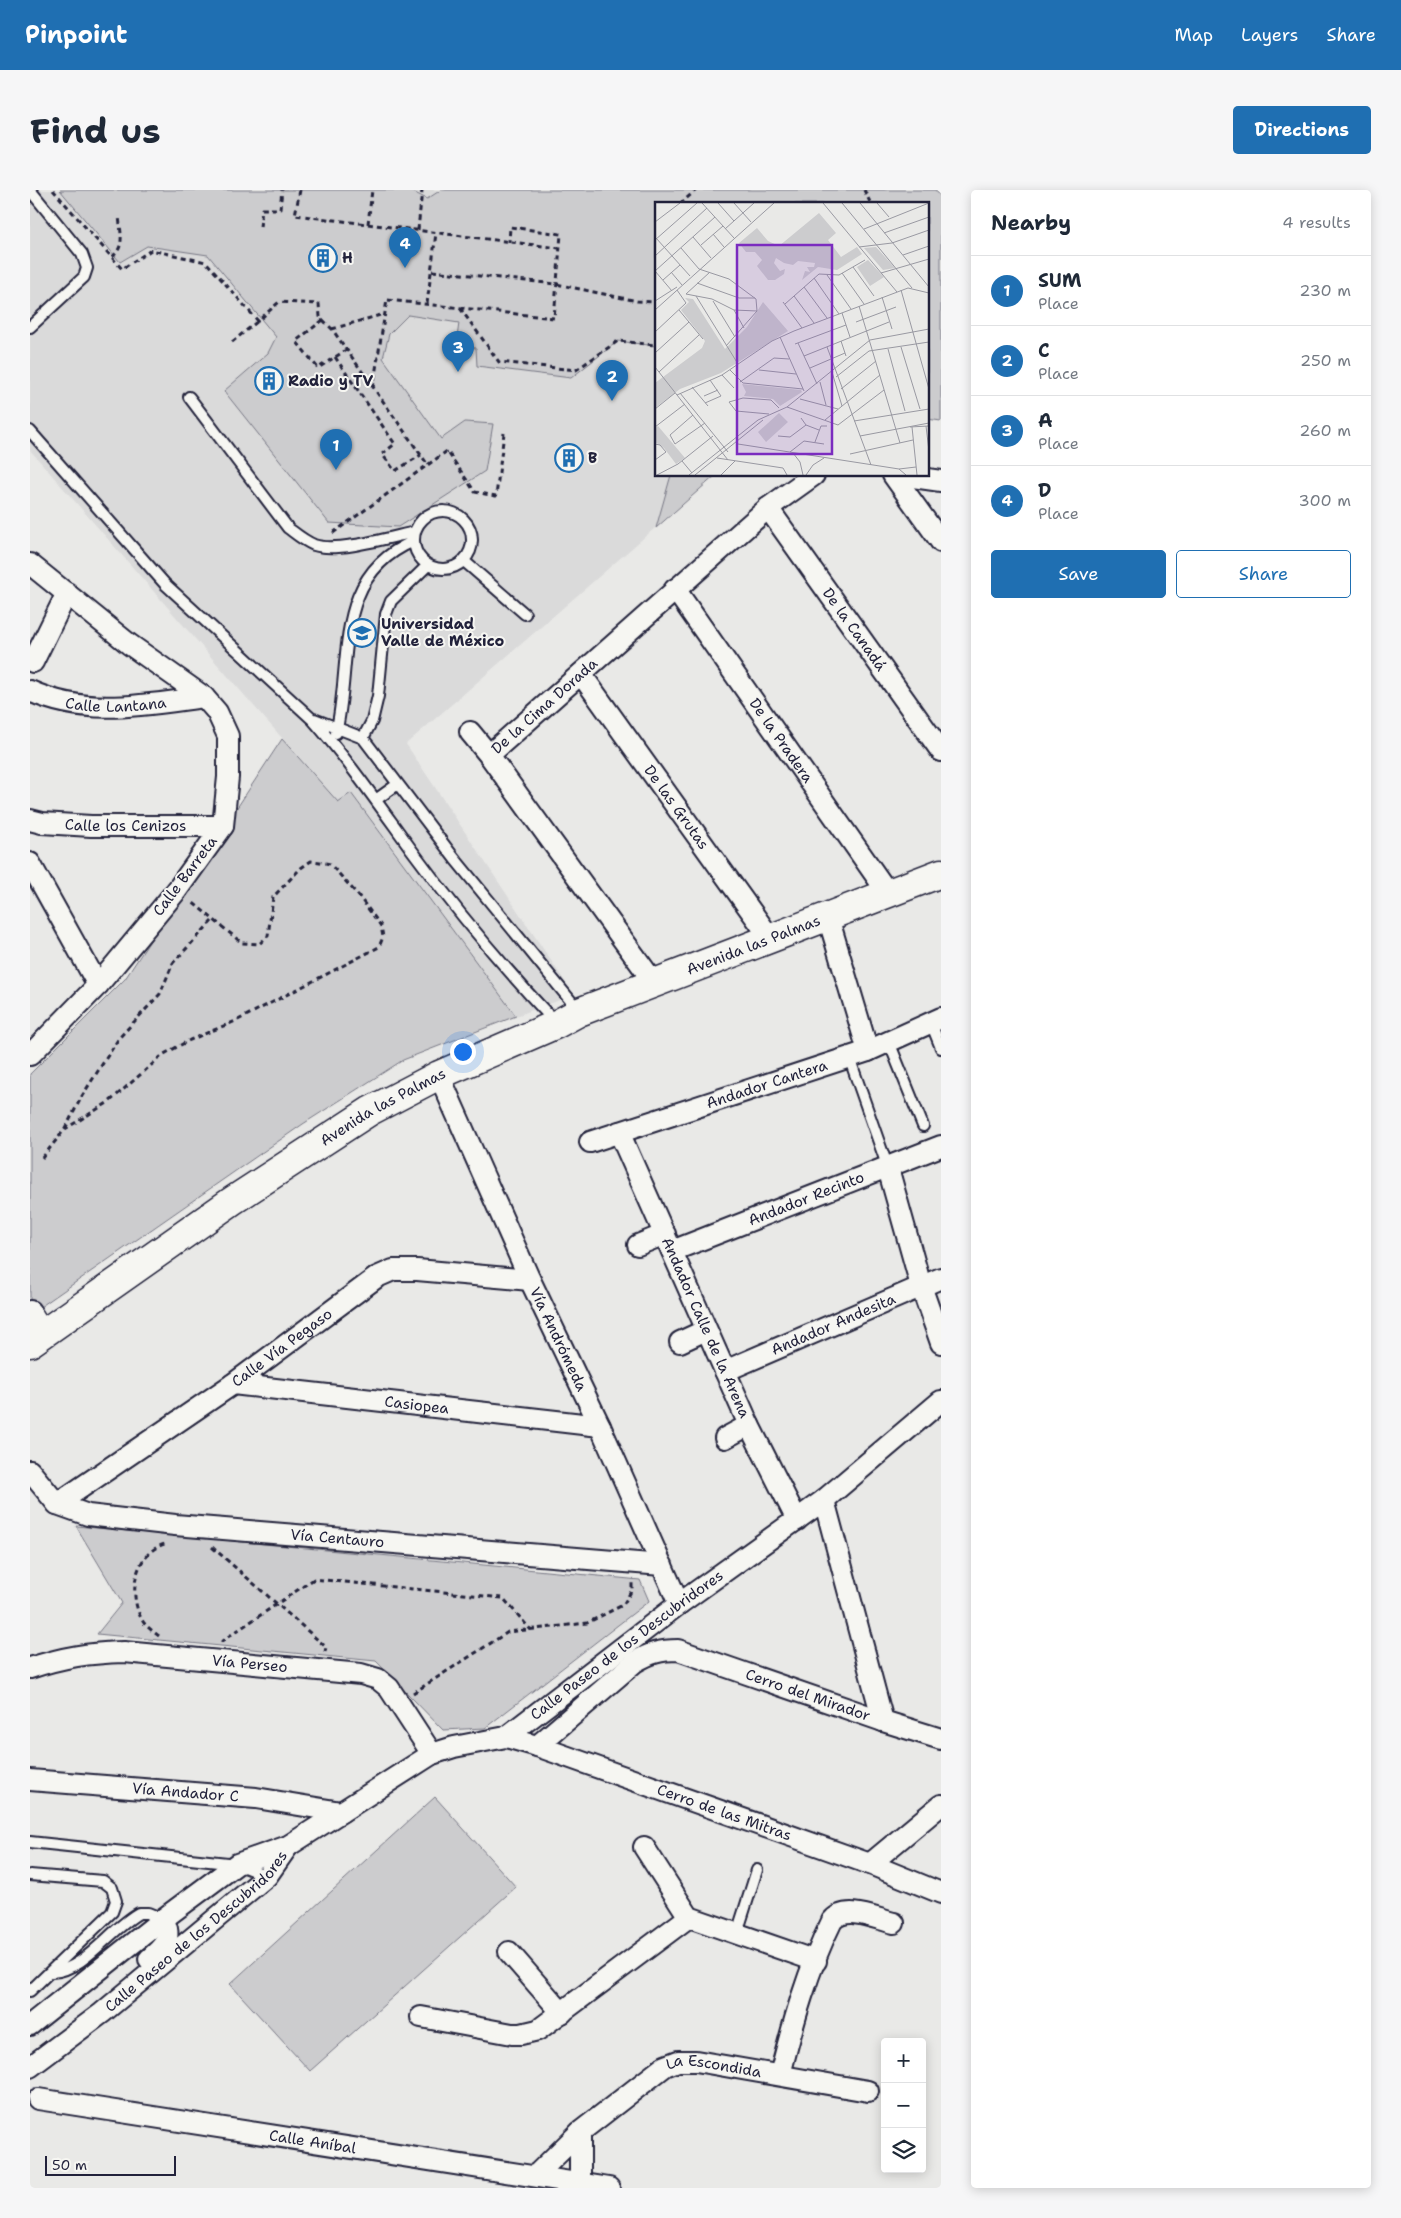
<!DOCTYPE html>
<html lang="en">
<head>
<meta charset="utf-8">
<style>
  body { margin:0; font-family:"Shantell Sans",sans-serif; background:#f6f6f7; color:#1f2937 }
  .controls { position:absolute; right:15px; bottom:15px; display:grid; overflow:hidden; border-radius:5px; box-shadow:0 2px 12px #0003 }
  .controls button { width:45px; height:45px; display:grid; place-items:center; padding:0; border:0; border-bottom:1px solid #e0e1e3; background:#fff; color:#1f2937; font:25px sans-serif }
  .scale { position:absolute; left:15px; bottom:12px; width:131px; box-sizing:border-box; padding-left:5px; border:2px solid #22223b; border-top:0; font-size:14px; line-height:18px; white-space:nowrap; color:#22223b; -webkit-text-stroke:4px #f6f6f2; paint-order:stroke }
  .you { position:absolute; left:432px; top:861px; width:18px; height:18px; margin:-12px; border:4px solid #fff; border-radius:50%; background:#1a73e8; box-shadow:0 0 0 8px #1a73e833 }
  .badge { display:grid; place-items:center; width:32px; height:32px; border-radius:50%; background:#1f6fb2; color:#fff; font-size:16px; font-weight:700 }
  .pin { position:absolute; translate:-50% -41px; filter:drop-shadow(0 1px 2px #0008) }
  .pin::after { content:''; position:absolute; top:26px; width:18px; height:15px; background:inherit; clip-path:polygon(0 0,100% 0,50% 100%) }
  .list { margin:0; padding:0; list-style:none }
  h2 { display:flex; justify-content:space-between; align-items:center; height:65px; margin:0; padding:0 20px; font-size:21px }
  h2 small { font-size:16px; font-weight:400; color:#747a83 }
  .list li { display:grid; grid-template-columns:32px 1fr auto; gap:15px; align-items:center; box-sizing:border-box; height:70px; padding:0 20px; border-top:1px solid #e0e1e3 }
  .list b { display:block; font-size:19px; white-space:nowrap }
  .list p { margin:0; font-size:16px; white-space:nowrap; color:#747a83 }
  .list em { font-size:16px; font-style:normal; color:#747a83 }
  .actions { display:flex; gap:10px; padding:15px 20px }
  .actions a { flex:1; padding:11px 0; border:1px solid #1f6fb2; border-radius:5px; text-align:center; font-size:18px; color:#1f6fb2 }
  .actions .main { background:#1f6fb2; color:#fff }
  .icon { flex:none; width:28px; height:28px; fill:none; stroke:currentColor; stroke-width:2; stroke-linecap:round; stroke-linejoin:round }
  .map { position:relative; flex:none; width:911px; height:1998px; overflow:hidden; border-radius:5px }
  header { display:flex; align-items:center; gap:30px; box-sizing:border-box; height:70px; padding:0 25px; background:#1f6fb2; color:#fff }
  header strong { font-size:24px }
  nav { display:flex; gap:28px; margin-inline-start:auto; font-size:18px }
  .intro { display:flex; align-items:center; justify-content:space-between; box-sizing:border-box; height:120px; padding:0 30px }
  h1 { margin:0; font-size:35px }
  .button { padding:12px 22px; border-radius:5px; background:#1f6fb2; color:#fff; font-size:18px; font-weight:700 }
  main { display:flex; gap:30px; padding:0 30px }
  aside { flex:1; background:#fff; border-radius:5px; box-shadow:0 2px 12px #0003 }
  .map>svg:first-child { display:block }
  .built { fill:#dadada }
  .green { fill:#ccccce; stroke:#777784 }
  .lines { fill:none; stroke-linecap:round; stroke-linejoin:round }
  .lane-casing { stroke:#22223b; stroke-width:14 }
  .street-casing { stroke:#22223b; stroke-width:24 }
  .secondary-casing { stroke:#22223b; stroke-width:31 }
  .path { stroke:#22223b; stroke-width:3; stroke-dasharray:5 4; stroke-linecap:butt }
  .lane { stroke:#f6f6f2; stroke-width:10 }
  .street { stroke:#f6f6f2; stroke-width:20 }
  .secondary { stroke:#f6f6f2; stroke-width:28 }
  .labels { text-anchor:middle; stroke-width:4; stroke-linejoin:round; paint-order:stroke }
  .poi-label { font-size:15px; font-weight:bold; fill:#22223b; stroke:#f6f6f2; text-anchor:start }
  .street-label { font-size:15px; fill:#22223b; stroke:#f6f6f2 }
  .inset-road { fill:none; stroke:#9999a2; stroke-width:1 }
  .view { fill:#7b2cbf; fill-opacity:0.15; stroke:#7b2cbf; stroke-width:2.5 }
  .inset-edge { fill:none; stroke:#22223b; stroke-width:2.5 }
</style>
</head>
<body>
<header>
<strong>Pinpoint</strong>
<nav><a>Map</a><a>Layers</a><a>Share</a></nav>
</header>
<div class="intro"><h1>Find us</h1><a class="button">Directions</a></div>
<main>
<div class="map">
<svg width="911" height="1998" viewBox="0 0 911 1998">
  <rect width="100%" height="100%" fill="#e9e9e7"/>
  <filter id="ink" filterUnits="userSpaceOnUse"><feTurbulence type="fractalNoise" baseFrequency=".02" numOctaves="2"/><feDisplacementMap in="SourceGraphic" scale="10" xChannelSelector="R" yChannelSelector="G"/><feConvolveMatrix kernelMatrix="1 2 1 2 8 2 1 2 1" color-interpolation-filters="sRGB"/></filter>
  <g filter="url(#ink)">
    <path class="built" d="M 0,0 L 905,0 L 911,7 L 911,231 L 897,229 L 897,14 L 626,14 L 626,285 L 686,285 L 376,554 L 544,805 L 486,826 L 321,603 L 308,612 L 0,260 Z"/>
    <path class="green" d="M 30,0 L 379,0 L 397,9 L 411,0 L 905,0 L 911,7 L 911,231 L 897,229 L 897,14 L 626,14 L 626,156 L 588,151 L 541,188 L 447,176 L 446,158 L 426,155 L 429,133 L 378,125 L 359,144 L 353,168 L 411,249 L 435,232 L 463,234 L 455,281 L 368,337 L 299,333 L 194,201 L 238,163 L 246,147 L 178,65 L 117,56 L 90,72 Z
      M 641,285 L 686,285 L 626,338 Z
      M 252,549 L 308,612 L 321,603 L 486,826 L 373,870 L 273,934 L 0,1124 L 0,884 L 95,789 Z
      M 46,1336 L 610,1390 L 619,1411 L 455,1538 L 413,1540 L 346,1471 L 67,1444 L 92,1413 Z
      M 405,1607 L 486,1697 L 280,1881 L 200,1794 Z"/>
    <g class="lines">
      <defs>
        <path id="lane" d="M 0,137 L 54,87 L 57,78 L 52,64 L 0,0
          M 159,207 L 258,338 C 266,344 274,351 284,355 C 307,363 361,347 385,342
          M 0,241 L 135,394 L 282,529 C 318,570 349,615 381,659 C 425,719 474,778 525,832
          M384 350a29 29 0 1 1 58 0a29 29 0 1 1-58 0Z
          M 434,371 L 495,424
          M 284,529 L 333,548 L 425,669 L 549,821
          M 306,543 C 323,472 301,386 384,351
          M 333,548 L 342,531 L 348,506 L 356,424 L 361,411 L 398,375
          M 347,609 L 368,594
          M 901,833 L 911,858
          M 859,852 L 893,936
          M 819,867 L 858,978
          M 0,1652 L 207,1674 L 237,1686
          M 0,1685 L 73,1691 L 82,1698 L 86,1711 L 82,1722 L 0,1801
          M 707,1743 L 727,1680
          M 22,1782 C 54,1781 81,1738 109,1723 L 118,1723 L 133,1729"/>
        <g id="street">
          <path d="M 863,285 L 911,352"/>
          <path d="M 869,285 L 911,291"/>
          <path id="s1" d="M 738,318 L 911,561"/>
          <path d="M 0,374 L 99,454 L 174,507 L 187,522 L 198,546 L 198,587 L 193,636 L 147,700 L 68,795 L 0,865"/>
          <path id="s2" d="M 645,399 L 858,703"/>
          <path d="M 3,472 L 37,403"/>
          <path id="s3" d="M 551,484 L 741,749"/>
          <path id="s4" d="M 0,501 C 57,527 114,515 174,507"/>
          <path d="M 440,542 L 459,565 L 625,794"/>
          <path id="s5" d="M 459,565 L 738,318 L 784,285"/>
          <path id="s6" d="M 0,630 L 12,633 L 61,636 L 193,636"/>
          <path d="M 0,673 L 68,795"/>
          <path d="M 798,727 L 838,861"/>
          <path id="s7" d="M 409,885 L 500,1090 L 570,1236 L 649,1414"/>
          <path id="s8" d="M 589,942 L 719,1235 L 767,1330"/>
          <path id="s9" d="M 560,952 L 838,861 L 911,828"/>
          <path d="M 858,978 L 891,1096 L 911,1153"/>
          <path d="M 608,1055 L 635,1044"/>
          <path id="s10" d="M 642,1061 L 911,956"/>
          <path d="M 0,1121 L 14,1144"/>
          <path d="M 650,1152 L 676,1140"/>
          <path id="s11" d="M 695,1181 L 911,1088"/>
          <path id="s12" d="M 203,1194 L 570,1236"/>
          <path d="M 695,1248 L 719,1235"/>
          <path id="s13" d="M 0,1281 L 27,1314 L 58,1325 L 145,1335 L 632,1375"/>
          <path d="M 794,1310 L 853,1531"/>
          <path id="s14" d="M 27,1314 L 203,1194 L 347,1087 L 363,1080 L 387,1080 L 500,1090"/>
          <path id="s15" d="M 0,1478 C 34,1467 58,1463 94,1462 L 331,1484 L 348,1489 L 359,1498 L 402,1564"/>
          <path id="s16" d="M 476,1547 L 507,1556 L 840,1674 L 911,1703"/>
          <path id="s17" d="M 507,1556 L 605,1472 C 620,1463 630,1460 648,1460 L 853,1531 L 911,1549"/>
          <path id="s18" d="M 0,1590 L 226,1608 L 311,1622"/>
          <path d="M 614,1657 L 659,1727 L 786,1771"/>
          <path d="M 840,1674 L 911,1615"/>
          <path d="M 479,1762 L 532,1823"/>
          <path d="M 119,1769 C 133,1757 144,1748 133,1729"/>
          <path d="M 391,1827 L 482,1844 L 491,1844 L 508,1840 L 659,1727"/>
          <path id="s19" d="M 0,1835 L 133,1729 L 207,1674 L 258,1656 L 402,1564 L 424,1557 L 476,1547 L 649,1414 L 794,1310 L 911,1211"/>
          <path id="s20" d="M 0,1877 L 72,1823 L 237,1686 L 258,1656"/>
          <path d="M 750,1885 C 763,1833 778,1779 802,1731 C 816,1714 846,1729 864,1733"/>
          <path id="s21" d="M 8,1909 L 579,1998"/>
          <path id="s22" d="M 506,1985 L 550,1942 L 635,1876 L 648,1871 L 666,1871 L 838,1901"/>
          <path d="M 550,1993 L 550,1942"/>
        </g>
        <g id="secondary">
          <path id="s23" d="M 0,1153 L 202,1011 L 340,921 L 409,885 L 527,834 L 549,822 L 911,683"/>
        </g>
      </defs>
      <use href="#lane" class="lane-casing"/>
      <use href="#street" class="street-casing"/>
      <use href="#secondary" class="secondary-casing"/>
      <path class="path" d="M 23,0 L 92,79 L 121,60 L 176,72 L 228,131 L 249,112 L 289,114 L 290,127 L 302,139 L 398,275
        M 270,0 L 265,25 L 529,58
        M 834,0 L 841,14
        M 650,14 L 666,0
        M 338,34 L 342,0
        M 230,37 L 232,19 L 250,19 L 252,0
        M 388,40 L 392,0
        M 82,67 C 96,56 90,42 89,25
        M 402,81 L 526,94 L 607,111 L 626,112
        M 397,114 L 406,43
        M 430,118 L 469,172 L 546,180 L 588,151 L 626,155
        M 293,130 L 266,151 L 288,178 L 316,160
        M 302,139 L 354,124
        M 202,152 L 228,131
        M 305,167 L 365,254 L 352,264 L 365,281 L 391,265
        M 343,198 L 357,110 L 524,128 L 531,44 L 480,37 L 479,52
        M 303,343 L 417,261 L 445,302 L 466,306 L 474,243
        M 35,939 L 52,906 L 89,848 L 130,804 L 143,773 L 183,730
        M 12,968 L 35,939 L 79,912 L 134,864 L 160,850 L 208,830 L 349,757 L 353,747 L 351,736 L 328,705 L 300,674 L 290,672 L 281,671 L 271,678 L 243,707 L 238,746 L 229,754 L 212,753 L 161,711
        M 182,1357 L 296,1457 L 295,1462
        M 129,1446 C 124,1442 118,1438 114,1433 C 97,1408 103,1363 135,1354
        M 192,1453 L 192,1451 L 284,1389 L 473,1408 L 501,1440
        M 383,1503 L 478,1442 L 557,1433 L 593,1415 L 602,1400 L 602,1390"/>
      <use href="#lane" class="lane"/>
      <use href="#street" class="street"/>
      <use href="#secondary" class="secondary"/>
    </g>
  </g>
  <defs>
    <symbol id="building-ring" viewBox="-11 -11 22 22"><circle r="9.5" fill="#f6f6f2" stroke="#1f6fb2" stroke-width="1.5"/><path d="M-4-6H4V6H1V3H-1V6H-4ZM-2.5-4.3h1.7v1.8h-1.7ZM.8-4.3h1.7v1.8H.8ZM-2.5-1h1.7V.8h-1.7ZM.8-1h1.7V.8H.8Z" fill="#1f6fb2"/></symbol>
    <symbol id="university-ring" viewBox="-11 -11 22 22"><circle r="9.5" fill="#f6f6f2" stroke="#1f6fb2" stroke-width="1.5"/><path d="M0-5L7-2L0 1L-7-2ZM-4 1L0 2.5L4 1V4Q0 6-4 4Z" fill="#1f6fb2"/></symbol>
  </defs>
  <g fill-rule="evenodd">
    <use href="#building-ring" x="277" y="52" width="32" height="32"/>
    <use href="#building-ring" x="223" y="175" width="32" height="32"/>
    <use href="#building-ring" x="523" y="252" width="32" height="32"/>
    <use href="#university-ring" x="316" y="427" width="32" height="32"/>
  </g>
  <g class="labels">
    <g class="poi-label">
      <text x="312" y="73">H</text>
      <text x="258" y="196">Radio y TV</text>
      <text x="558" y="273">B</text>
      <text x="351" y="439">Universidad<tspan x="351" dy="17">Valle de México</tspan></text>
    </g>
    <g class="street-label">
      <text dy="5" stroke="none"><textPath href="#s1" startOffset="149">De la Canadá</textPath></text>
      <text dy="5" stroke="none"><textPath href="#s4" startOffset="88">Calle Lantana</textPath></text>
      <text dy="5" stroke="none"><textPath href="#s5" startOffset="74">De la Cima Dorada</textPath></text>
      <text dy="5" stroke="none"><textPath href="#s2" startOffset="185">De la Pradera</textPath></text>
      <text dy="5" stroke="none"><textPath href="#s3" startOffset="164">De las Grutas</textPath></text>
      <text dy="5" stroke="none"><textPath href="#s6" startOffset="96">Calle los Cenizos</textPath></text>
      <text transform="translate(155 686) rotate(-53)" y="5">Calle Barreta</text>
      <text dy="5" stroke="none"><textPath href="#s23" startOffset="830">Avenida las Palmas</textPath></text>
      <text dy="5" stroke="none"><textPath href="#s9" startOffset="186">Andador Cantera</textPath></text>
      <text dy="5" stroke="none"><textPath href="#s23" startOffset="425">Avenida las Palmas</textPath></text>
      <text dy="5" stroke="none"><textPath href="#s10" startOffset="144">Andador Recinto</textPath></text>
      <text dy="5" stroke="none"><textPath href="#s11" startOffset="118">Andador Andesita</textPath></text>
      <text dy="5" stroke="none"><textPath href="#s8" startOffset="214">Andador Calle de la Arena</textPath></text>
      <text dy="5" stroke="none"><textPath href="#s7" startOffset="290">Vía Andrómeda</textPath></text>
      <text dy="5" stroke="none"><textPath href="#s14" startOffset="274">Calle Vía Pegaso</textPath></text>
      <text dy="5" stroke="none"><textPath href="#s12" startOffset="185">Casiopea</textPath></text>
      <text dy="5" stroke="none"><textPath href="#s13" startOffset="326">Vía Centauro</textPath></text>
      <text dy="5" stroke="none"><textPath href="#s19" startOffset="715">Calle Paseo de los Descubridores</textPath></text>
      <text dy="5" stroke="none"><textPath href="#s15" startOffset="222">Vía Perseo</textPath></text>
      <text dy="5" stroke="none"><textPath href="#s17" startOffset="312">Cerro del Mirador</textPath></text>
      <text dy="5" stroke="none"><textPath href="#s18" startOffset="156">Vía Andador C</textPath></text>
      <text dy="5" stroke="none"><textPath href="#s16" startOffset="231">Cerro de las Mitras</textPath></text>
      <text dy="5" stroke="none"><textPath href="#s20" startOffset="215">Calle Paseo de los Descubridores</textPath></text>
      <text dy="5" stroke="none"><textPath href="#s22" startOffset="219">La Escondida</textPath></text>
      <text dy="5" stroke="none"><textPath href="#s21" startOffset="278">Calle Aníbal</textPath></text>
    </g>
  </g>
  <g transform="translate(625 12)">
    <rect width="274" height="274" fill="#e9e9e7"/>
    <path d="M 164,11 L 181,31 L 173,38 L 186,55 L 202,45 L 207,52 L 182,68 L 163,65 L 147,78 L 150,69 L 155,70 L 152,65 L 159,65 L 160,61 L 143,59 L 138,63 L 129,61 L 121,56 L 119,61 L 125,69 L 130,67 L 129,72 L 120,78 L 113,78 L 102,64 L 107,58 L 100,50 L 91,50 L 84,41 L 102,26 L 113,39 L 124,44 ZM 221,45 L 240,66 L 228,68 L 209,46 ZM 213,58 L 229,75 L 215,84 L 202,65 ZM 30,96 L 38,97 L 70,147 L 92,125 L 108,100 L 133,129 L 66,171 L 25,187 L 0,206 L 0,181 L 47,146 L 50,139 L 26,108 L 34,100 ZM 87,182 L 146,188 L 147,190 L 125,204 L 118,197 L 89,194 L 91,190 ZM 124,211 L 133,220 L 111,240 L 103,230 ZM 3,224 L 30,256 L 21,262 L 9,246 L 0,240 L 0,226 Z" fill="#ccccce"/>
    <path class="inset-road" d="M 47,1 L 79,36M 63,1 L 79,19M 79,1 L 96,20M 168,1 L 242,90M 187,1 L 257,86M 205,1 L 274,85M 222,1 L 234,15M 0,20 L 25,1M 70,27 L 99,1M 209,27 L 274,1M 229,31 L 274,15M 58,32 L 69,45M 38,35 L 56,56M 1,36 L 35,74M 0,38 L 42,1M 46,43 L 68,24M 204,45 L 237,41 L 274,28M 26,46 L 44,67 L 74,77 L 101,97 L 102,109 L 71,144M 248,53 L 274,44M 0,54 L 52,6M 198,65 L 219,94M 0,69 L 60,15M 0,69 L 17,89M 16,70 L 27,83M 55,70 L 31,92 L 57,97 L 79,108 L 102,109M 187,71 L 209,102M 226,71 L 274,57M 172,73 L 196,107M 159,76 L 184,112M 8,78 L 25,63M 42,81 L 84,96 L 100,96M 149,85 L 172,116M 246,88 L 274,187M 41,94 L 83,162M 139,94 L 159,121M 227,95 L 237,127M 0,99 L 22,85M 58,99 L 80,135M 128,100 L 147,126M 130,102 L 164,72 L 184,73 L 210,58M 204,104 L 245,241M 0,108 L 119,1M 24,108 L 48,137M 79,108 L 89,126M 187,111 L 195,135M 201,120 L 241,105M 0,130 L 31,101 L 22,88M 125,135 L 149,189M 186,139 L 191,154M 143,141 L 162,182M 140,142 L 191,123M 172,145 L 216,263M 246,145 L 265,207M 233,147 L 250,209M 0,151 L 34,120M 149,154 L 234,120M 0,165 L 73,258M 155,166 L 190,151M 75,168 L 88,181 L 148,187M 104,168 L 141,172M 4,170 L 44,133M 177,170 L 187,204M 67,173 L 79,186M 181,175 L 214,149 L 274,140M 85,180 L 119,156 L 134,157M 165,180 L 171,203M 37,185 L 53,204M 186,187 L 221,159M 25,191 L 73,250M 22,193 L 67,173 L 117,139 L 139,129 L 253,86 L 274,91M 49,194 L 63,188M 145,197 L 183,207M 50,201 L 66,194 L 55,178M 132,205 L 183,223 L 229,188M 0,207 L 20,191M 114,212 L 81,209 L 74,200 L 88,196 L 116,198 L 124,206M 38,213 L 15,233 L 20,242 L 50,221M 146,216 L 151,223 L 164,228M 170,218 L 225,173M 199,219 L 274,207M 271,224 L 274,249M 0,225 L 30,202M 255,225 L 273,224M 257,225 L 262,273M 123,234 L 135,235 L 151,223M 205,234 L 274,221M 160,240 L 166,224 L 172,224M 0,242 L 5,243 L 11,250 L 0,258M 83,242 L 244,267 L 251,273M 135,250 L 149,239 L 169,242M 138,251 L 145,260 L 148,273M 195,252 L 258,238M 62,256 L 128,266 L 132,273M 27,259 L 37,271M 244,267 L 261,265M 2,273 L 23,262 L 58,234M 34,273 L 103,218 L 132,205 L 215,138 L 274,127M 40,273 L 108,218M 66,273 L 80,259M 151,273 L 158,263 L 169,256"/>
    <path class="view" d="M 82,43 L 177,43 L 177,252 L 82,252 Z"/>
    <rect width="274" height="274" class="inset-edge"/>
  </g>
</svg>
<div class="controls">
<button>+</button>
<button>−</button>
<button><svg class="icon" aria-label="layers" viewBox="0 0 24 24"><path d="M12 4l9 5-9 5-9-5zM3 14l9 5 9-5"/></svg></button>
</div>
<div class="scale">50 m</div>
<div class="you"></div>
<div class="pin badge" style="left:306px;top:280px">1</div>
<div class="pin badge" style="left:582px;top:211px">2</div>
<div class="pin badge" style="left:428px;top:182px">3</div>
<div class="pin badge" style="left:375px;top:78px">4</div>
</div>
<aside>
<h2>Nearby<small>4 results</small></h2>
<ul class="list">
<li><span class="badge">1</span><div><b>SUM</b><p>Place</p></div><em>230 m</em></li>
<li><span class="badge">2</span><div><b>C</b><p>Place</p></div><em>250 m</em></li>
<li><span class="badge">3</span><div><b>A</b><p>Place</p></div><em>260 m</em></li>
<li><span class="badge">4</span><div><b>D</b><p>Place</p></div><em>300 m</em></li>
</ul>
<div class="actions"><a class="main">Save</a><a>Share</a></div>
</aside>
</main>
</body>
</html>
